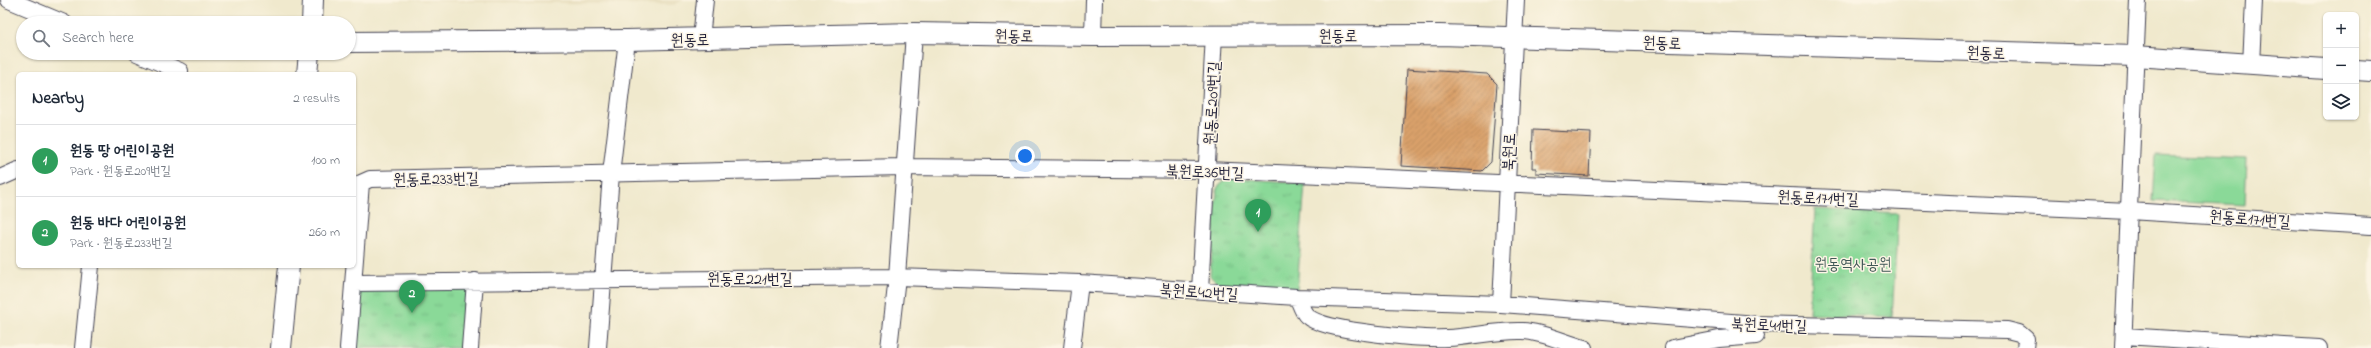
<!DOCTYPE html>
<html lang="en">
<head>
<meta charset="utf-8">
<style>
  body { margin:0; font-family:"Indie Flower","Poor Story",sans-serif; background:#f2f2f3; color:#1f2937 }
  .controls { position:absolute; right:12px; top:12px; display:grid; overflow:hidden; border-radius:6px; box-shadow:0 1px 3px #0004 }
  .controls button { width:36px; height:36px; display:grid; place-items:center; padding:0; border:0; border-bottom:1px solid #e0e1e3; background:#fff; color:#1f2937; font:20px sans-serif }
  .you { position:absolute; left:1025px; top:156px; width:14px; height:14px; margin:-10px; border:3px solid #fff; border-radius:50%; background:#1a73e8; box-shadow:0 0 0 6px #1a73e833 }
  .badge { display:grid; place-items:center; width:26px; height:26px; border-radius:50%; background:#0b8043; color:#fff; font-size:13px; font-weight:700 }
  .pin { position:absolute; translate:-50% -33px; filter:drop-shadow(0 1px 2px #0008) }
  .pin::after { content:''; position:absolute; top:21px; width:14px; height:12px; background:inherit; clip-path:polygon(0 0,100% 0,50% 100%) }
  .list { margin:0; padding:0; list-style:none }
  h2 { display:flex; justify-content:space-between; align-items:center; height:52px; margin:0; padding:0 16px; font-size:17px }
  h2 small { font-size:13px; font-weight:400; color:#747a83 }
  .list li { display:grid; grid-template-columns:26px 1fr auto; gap:12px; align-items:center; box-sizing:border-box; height:72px; padding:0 16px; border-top:1px solid #e0e1e3 }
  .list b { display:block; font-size:15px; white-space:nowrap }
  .list p { margin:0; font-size:13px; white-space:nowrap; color:#747a83 }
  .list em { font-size:13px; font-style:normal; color:#747a83 }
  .icon { flex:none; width:22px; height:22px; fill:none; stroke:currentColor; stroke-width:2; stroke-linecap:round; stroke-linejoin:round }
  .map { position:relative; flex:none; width:2371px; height:348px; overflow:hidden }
  .search { position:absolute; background:#fff; box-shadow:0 1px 3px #0004; left:16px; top:16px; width:340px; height:44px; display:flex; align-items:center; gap:10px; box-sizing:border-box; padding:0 14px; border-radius:22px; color:#747a83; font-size:15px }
  .panel { position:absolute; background:#fff; box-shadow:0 1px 3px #0004; left:16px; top:72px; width:340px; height:196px; border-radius:6px }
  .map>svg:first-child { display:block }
  .built { fill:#e5dbba }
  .grass { fill:url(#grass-tufts); stroke:#567e6a }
  .garden { fill:#8ad998; stroke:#567e6a }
  .building { fill:url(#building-hatch) }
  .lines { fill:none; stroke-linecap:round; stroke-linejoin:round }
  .minor-casing { stroke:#414051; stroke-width:18 }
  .tertiary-casing { stroke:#414051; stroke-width:22 }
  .minor { stroke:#fff; stroke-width:16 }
  .tertiary { stroke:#fff; stroke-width:20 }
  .labels { text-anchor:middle; stroke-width:3; stroke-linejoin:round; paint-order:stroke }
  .street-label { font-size:16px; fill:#22223b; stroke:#fcf5e5 }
  .park-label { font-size:16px; fill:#415957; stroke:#fcf5e5 }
</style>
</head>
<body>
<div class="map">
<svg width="2371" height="348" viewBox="0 0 2371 348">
  <defs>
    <pattern id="grass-tufts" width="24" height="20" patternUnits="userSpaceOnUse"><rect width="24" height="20" fill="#8ad998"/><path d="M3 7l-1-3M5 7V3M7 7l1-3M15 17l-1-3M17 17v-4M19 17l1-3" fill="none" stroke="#77ba84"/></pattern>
    <pattern id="building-hatch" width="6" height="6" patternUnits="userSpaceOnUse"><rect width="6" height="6" fill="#daa16b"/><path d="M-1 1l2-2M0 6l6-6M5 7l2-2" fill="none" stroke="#b08359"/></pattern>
  </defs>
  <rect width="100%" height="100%" fill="#fcf5e5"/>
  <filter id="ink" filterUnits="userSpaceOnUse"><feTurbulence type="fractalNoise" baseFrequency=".025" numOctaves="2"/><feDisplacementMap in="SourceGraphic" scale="8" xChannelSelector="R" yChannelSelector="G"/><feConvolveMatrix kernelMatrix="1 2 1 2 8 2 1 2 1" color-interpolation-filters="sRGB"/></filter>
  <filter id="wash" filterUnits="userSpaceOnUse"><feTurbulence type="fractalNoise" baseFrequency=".012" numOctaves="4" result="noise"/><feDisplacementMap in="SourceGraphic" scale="16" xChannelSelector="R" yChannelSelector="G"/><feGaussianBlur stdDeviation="0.9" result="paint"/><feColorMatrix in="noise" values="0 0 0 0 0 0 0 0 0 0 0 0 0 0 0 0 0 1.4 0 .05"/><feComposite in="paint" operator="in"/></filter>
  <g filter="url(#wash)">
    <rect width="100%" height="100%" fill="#f0e9cd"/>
    <path class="built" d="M 380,0 L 683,0 L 674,5 Z"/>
    <path class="grass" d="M 1228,178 L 1305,183 L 1297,290 L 1218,284 L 1210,276 L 1217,188 Z
      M 1815,209 L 1898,214 L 1892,318 L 1809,313 Z
      M 475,281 L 470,348 L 348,348 L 354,283 Z"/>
    <path class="garden" d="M 2156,155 L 2247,159 L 2245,205 L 2153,201 Z"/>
    <g id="blocks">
      <path class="building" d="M 1407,69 L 1487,74 L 1497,84 L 1491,162 L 1482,171 L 1401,166 Z
        M 1533,130 L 1591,133 L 1589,176 L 1536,173 L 1536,168 L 1532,168 Z"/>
    </g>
  </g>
  <g filter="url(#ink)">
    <use href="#blocks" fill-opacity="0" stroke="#414051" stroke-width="1"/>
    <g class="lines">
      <defs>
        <path id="minor" d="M 9,0 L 64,23
          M 1093,36 L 1094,0
          M 701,39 L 705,0
          M 137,53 L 180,71
          M 2251,65 L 2254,0
          M 0,178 L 18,170
          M 354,283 L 897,277 L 1080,283 L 1297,297 L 1501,304 L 1757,324 L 2007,330 L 2019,333 L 2026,339 L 2025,348
          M 1200,291 L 1214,35
          M 1297,297 C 1300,302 1302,312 1307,316 C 1324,332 1422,339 1447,338 C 1472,337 1497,330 1523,331 C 1543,332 1565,343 1584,348
          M 1501,304 L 1516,0
          M 2124,336 L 2319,348
          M 83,348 L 91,266
          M 348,348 L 361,183 L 370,179 L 903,167 L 1207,170 L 2129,211 L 2371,226
          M 470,348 L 475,281
          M 598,348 L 611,174 L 627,40
          M 889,348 L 897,277 L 914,33
          M 1072,348 L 1080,283
          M 1673,348 L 1719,339 L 1756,336
          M 2123,348 L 2138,0"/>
        <path id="tertiary" d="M 312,23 L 313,0
          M 349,42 L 627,40 L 914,33 L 1093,36 L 1440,35 L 2135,56 L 2326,69
          M 2356,70 L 2371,71
          M 307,74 L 309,53
          M 281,348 L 289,266"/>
      </defs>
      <use href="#minor" class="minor-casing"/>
      <use href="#tertiary" class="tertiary-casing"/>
      <use href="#minor" class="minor"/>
      <use href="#tertiary" class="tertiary"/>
    </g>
  </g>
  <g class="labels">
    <g class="street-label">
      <text transform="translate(1014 35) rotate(1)" y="6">원동로</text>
      <text x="1338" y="41">원동로</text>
      <text transform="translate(690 39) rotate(-1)" y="6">원동로</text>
      <text transform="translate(1662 42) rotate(2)" y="6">원동로</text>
      <text transform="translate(1986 52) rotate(2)" y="6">원동로</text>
      <text transform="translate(1211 103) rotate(-87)" y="6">원동로209번길</text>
      <text transform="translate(1508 152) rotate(-87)" y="6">북원로</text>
      <text transform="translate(1205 171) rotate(2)" y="6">북원로36번길</text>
      <text transform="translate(436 178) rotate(-1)" y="6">원동로233번길</text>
      <text transform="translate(1818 197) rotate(2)" y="6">원동로171번길</text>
      <text transform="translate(2250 218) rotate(4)" y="6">원동로171번길</text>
      <text x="750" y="284">원동로221번길</text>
      <text transform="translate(1199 291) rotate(4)" y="6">북원로42번길</text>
      <text transform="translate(1769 324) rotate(2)" y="6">북원로41번길</text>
    </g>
    <g class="park-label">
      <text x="1853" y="269">원동역사공원</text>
    </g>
  </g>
</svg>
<div class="controls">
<button>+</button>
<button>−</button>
<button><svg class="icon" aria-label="layers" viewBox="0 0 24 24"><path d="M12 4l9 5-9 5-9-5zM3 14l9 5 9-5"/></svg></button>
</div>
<div class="you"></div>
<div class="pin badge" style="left:1258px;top:232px;background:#2e9e5b">1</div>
<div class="pin badge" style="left:412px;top:313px;background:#2e9e5b">2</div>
<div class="search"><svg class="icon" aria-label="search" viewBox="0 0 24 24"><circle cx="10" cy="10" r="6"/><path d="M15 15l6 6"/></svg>Search here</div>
<section class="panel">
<h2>Nearby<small>2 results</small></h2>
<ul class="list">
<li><span class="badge" style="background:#2e9e5b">1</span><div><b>원동 땅 어린이공원</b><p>Park · 원동로209번길</p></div><em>100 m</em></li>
<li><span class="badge" style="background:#2e9e5b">2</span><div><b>원동 바다 어린이공원</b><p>Park · 원동로233번길</p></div><em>260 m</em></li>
</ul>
</section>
</div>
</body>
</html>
